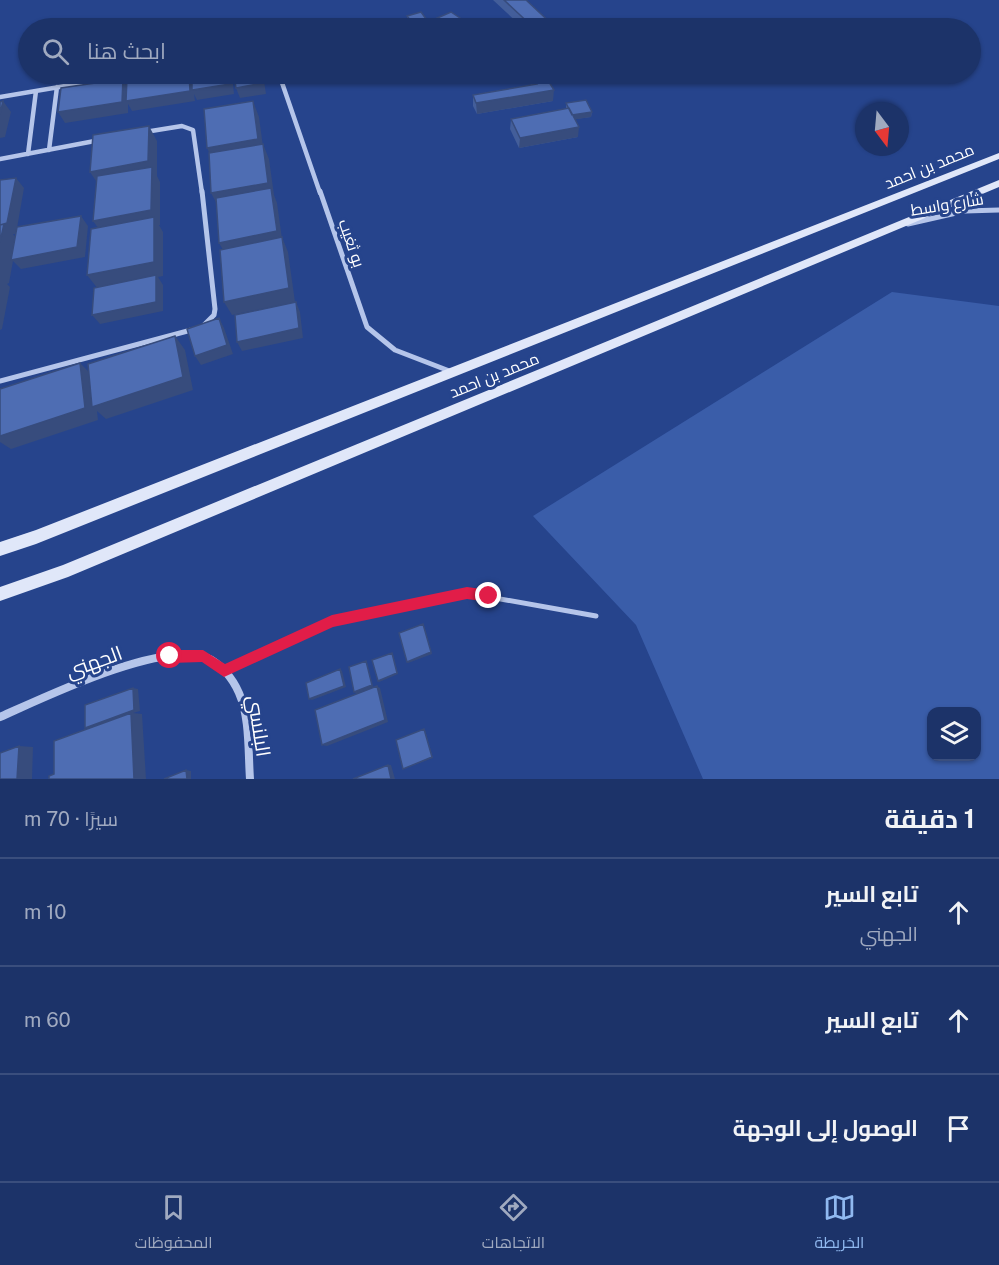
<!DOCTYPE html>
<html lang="ar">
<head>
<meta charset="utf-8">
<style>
  body { margin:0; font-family:"Public Sans",Cairo,sans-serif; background:#253b6f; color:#f1f3f6; direction:rtl }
  .controls { position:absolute; right:18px; bottom:18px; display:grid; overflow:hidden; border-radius:12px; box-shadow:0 2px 4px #0004 }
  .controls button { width:54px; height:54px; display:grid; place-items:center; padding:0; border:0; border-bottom:2px solid #3a4e7d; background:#1c3369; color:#f1f3f6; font:30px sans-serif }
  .compass { position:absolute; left:855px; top:102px; width:54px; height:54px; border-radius:50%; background:#1c3369; box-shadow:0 2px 4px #0004; rotate:164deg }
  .stop { position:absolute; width:18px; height:18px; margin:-14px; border:4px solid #e11d48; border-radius:50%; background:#fff }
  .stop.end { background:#e11d48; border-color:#fff; box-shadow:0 2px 6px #0008 }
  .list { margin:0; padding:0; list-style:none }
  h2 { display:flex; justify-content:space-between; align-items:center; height:78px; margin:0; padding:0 24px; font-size:26px }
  h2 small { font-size:20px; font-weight:400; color:#a0aac0 }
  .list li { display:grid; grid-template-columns:39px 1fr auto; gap:18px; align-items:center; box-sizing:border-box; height:108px; padding:0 24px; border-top:2px solid #3a4e7d }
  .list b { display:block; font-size:22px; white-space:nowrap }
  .list p { margin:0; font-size:20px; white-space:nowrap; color:#a0aac0 }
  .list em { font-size:20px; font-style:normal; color:#a0aac0 }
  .icon { flex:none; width:33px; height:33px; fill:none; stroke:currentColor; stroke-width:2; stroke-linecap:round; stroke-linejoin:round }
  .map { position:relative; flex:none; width:999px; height:779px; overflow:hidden; direction:ltr }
  .search { position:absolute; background:#1c3369; box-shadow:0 2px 4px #0004; left:18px; right:18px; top:18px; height:66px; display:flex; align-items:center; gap:15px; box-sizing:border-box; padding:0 21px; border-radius:33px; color:#a0aac0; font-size:22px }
  .sheet { height:402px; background:#1c3369 }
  nav { display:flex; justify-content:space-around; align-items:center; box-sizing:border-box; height:84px; border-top:2px solid #3a4e7d; background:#1c3369; font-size:16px; color:#a0aac0 }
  nav a { display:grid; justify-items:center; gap:3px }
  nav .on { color:#90b9f0 }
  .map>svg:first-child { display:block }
  .green { fill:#3a5da9; fill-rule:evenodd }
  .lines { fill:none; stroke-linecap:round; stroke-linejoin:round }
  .lane { stroke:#b5c5ea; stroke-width:5 }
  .street-far2 { stroke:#b5c5ea; stroke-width:4.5 }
  .street-far1 { stroke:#b5c5ea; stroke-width:5 }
  .street { stroke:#b5c5ea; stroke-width:8 }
  .secondary { fill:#e0e7f9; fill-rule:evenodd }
  .wall { fill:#435e9a }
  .shaded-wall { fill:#374c7d }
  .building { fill:#4e6db3; stroke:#374c7d; stroke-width:1.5 }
  .route { fill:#e11d48 }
  .labels { text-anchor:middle; stroke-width:6; stroke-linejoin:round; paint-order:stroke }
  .street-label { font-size:16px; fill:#fff; stroke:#26448c }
  .near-street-label { font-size:20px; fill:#fff; stroke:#26448c }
</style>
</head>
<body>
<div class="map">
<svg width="999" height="779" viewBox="0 0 999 779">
  <rect width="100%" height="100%" fill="#26448c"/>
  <path class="green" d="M 892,292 L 999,306 L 999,779 L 703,779 L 636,625 L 533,516 ZM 932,712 L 976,712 L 976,756 L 932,756 Z"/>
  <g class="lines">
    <path class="lane" d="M 225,670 L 332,621 L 467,593 L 596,616"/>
    <path class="street-far2" d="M 279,74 L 320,193
      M 0,97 L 136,74
      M 145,132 L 182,126 L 193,130 L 202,193
      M 49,150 L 57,87
      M 28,154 L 36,91
      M 0,159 L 100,140"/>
    <path class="street-far1" d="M 202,191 L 215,309 L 214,315 L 204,325
      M 320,191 L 367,327 L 395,350 L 452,372
      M 908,224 L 965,211 L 999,210
      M 0,381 L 195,329"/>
    <path class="street" d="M 0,717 C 45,697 158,642 205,657 C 220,662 233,679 239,693 C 250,718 248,751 250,779"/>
    <path class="secondary" d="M 999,153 L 999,159 L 36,544 L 0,556 L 0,542 L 36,530 Z
      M 999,180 L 999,187 L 68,577 L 0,601 L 0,587 L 63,565 Z"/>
  </g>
  <path class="wall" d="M 493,0 L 526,0 L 556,28 L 523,28 Z
    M 407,16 L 430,28 L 411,26 L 408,21 Z
    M 435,19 L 472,28 L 436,28 Z
    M 427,74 L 459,74 L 435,82 Z
    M 529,74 L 544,74 L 553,101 L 477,114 L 473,106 L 473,95 L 531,85 L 529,80 Z
    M 597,74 L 617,74 L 617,77 L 598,76 Z
    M 566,103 L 592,112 L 591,117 L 575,119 L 578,137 L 519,148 L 510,129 L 511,119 L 566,109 Z"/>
  <path class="shaded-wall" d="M 429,23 L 430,28 L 428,28 L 416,26 Z
    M 189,74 L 191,74 L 194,80 L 232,74 L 234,94 L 197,100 L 194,94 L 195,101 L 132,111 L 128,104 L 128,113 L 65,123 L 58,112 L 123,79 L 129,90 Z
    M 261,74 L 263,74 L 266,94 L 240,98 L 236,88 Z
    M 435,74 L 459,74 L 435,82 Z
    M 554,90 L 553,101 L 477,114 L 476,103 Z
    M 3,101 L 11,112 L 5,137 L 0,138 L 0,114 Z
    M 253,101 L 259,117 L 264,154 L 214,163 L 207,148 Z
    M 592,112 L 591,117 L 571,120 L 571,115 Z
    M 149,126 L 157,141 L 157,176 L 160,182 L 160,225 L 159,225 L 163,232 L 163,276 L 158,277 L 163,285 L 163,311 L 100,324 L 92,315 L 98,289 L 87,275 L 104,236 L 93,221 L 100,187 L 90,172 Z
    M 579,127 L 578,137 L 519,148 L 520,138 Z
    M 263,144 L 269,159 L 274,195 L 277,203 L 283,246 L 227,257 L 219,243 L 219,208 L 211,193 Z
    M 16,178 L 24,188 L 16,234 L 13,234 L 17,239 L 81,216 L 88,226 L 85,257 L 21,269 L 13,261 L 9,283 L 7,284 L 10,287 L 2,329 L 0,330 L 0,237 Z
    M 282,237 L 288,252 L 295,302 L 232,315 L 224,302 Z
    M 296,302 L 300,312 L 303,338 L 242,351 L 237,342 Z
    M 219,318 L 224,328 L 233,354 L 201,365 L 195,356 Z
    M 175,336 L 185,350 L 193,390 L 106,419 L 97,411 L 98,420 L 11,449 L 0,442 L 0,436 L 80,363 L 93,376 Z
    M 424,626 L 432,654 L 408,663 L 407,662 Z
    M 392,653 L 393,654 L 398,674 L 379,682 L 378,681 Z
    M 366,661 L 367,663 L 373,687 L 357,694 L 354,692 Z
    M 340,669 L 342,671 L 346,687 L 312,700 L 309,699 Z
    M 377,686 L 380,688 L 388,722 L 327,746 L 322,745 Z
    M 133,688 L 138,689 L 140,711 L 133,713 L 142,714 L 146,779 L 134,779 L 92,729 L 85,728 Z
    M 424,729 L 425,730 L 433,758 L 403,769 Z
    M 19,746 L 33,747 L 32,779 L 17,779 Z
    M 388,765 L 391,765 L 395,779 L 391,779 Z
    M 186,770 L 191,771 L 191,779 L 187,779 Z"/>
  <path class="building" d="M 504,0 L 526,0 L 556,28 L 534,28 Z
    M 421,12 L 429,23 L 424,24 L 422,22 L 414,25 L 407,16 Z
    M 451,12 L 472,26 L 465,28 L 449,28 L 435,19 Z
    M 422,22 L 429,28 L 404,28 Z
    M 159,74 L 189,74 L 190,91 L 126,101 L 127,78 Z
    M 192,74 L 229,74 L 230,84 L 192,90 Z
    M 234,74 L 261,74 L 262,83 L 236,88 Z
    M 531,74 L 544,74 L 554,90 L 476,103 L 473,95 L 537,84 Z
    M 123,79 L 122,102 L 58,112 L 61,88 Z
    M 586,100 L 592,112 L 572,115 L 566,103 Z
    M 3,101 L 0,114 L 0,102 Z
    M 253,101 L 258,139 L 207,148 L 204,109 Z
    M 569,108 L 579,127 L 520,138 L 511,119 Z
    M 149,126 L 148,161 L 90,172 L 93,135 Z
    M 263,144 L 268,183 L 211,193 L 209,153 Z
    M 152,167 L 151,210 L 93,221 L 97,176 Z
    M 16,178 L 7,223 L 0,225 L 0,180 Z
    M 271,188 L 277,231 L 219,243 L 216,198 Z
    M 81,216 L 77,247 L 11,260 L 17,227 Z
    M 154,217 L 154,262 L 87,275 L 91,229 Z
    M 4,224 L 0,242 L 0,225 Z
    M 282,237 L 289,288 L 224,302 L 220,250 Z
    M 156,275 L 156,302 L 92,315 L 94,288 Z
    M 296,302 L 299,328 L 237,342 L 235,315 Z
    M 219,318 L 227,345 L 195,356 L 187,329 Z
    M 175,336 L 183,377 L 92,407 L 88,364 Z
    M 80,363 L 85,408 L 0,436 L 0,389 Z
    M 423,624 L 431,652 L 407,662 L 399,633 Z
    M 392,653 L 397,673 L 378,681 L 372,660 Z
    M 366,661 L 372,685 L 354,692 L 349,667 Z
    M 340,669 L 344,686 L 309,699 L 306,683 Z
    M 377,686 L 385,720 L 322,745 L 315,710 Z
    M 133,688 L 134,710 L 85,728 L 85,705 Z
    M 131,713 L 134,779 L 49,779 L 49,776 L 54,774 L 54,741 Z
    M 424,729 L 432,757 L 403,769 L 396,740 Z
    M 19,746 L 17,779 L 0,779 L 0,753 Z
    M 388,765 L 391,779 L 353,779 Z
    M 186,770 L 187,779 L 164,779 Z"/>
  <path class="route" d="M 467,587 L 489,590 L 495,596 L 489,602 L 467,599 L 333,627 L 224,677 L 202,662 L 170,663 L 164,656 L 170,650 L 203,650 L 225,664 L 332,615 Z"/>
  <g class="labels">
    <g class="street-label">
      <text transform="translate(929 166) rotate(-22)" y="6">محمد بن احمد</text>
      <text transform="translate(947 204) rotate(-9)" y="6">شارع واسط</text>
      <text transform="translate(352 243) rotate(71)" y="6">بو ثغيب</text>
      <text transform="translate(494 375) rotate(-22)" y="6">محمد بن احمد</text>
    </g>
    <g class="near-street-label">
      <text transform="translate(94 662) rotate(-20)" y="7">الجهني</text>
      <text transform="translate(259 726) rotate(81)" y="7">البلنسي</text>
    </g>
  </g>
</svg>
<div class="controls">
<button><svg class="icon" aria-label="layers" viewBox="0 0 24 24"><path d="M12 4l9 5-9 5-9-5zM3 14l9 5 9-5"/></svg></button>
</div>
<svg class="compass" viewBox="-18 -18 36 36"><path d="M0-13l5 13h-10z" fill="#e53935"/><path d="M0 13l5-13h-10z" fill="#a0aac0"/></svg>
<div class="stop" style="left:170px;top:656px"></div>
<div class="stop end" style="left:489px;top:596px"></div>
<div class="search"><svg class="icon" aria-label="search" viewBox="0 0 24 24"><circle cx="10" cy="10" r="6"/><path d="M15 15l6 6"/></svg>ابحث هنا</div>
</div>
<section class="sheet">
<h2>1 دقيقة<small>سيرًا · 70 m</small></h2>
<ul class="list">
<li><svg class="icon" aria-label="ahead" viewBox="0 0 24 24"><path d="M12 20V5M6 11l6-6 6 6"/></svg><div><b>تابع السير</b><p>الجهني</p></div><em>10 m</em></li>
<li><svg class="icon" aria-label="ahead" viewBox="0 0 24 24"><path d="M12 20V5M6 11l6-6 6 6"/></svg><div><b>تابع السير</b></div><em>60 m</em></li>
<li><svg class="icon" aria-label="arrive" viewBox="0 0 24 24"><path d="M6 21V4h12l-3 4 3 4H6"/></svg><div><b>الوصول إلى الوجهة</b></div></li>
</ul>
</section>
<nav>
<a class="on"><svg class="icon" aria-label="map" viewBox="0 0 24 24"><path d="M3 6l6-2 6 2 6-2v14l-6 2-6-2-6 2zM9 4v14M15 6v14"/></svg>الخريطة</a>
<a><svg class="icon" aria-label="directions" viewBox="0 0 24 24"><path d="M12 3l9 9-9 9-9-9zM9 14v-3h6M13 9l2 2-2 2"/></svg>الاتجاهات</a>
<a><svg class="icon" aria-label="saved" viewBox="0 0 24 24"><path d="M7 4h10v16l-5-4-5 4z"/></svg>المحفوظات</a>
</nav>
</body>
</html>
